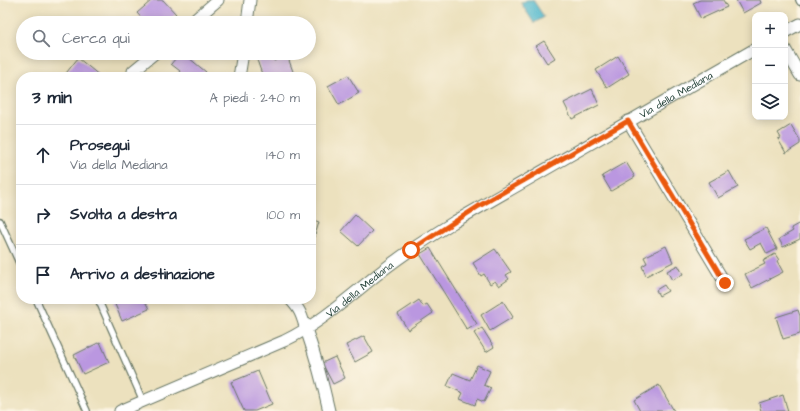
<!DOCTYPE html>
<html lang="it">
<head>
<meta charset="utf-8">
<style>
  body { margin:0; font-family:"Architects Daughter",sans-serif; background:#f6f6f7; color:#1f2937 }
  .controls { position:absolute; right:12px; top:12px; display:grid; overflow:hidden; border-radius:8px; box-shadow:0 2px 10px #0003 }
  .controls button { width:36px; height:36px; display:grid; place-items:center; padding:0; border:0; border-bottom:1px solid #e0e1e3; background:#fff; color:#1f2937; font:20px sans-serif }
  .stop { position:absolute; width:12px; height:12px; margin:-9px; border:3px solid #ea580c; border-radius:50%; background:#fff }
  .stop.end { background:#ea580c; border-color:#fff; box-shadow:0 1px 4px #0008 }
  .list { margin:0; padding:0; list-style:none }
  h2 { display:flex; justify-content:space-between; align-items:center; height:52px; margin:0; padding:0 16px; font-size:17px }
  h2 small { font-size:13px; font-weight:400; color:#747a83 }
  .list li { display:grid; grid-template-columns:26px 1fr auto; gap:12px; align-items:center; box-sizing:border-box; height:60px; padding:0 16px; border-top:1px solid #e0e1e3 }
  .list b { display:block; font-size:15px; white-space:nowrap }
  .list p { margin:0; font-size:13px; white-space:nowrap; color:#747a83 }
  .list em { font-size:13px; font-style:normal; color:#747a83 }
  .icon { flex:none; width:22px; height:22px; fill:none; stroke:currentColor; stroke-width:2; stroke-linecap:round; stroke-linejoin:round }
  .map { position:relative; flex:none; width:800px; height:411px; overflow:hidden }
  .search { position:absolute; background:#fff; box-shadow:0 2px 10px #0003; left:16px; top:16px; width:300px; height:44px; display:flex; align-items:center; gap:10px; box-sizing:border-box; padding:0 14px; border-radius:22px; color:#747a83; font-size:15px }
  .panel { position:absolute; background:#fff; box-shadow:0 2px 10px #0003; left:16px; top:72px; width:300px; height:232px; border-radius:16px }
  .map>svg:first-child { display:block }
  .water { fill:#50b8ce; stroke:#387a81 }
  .building { fill:#ba97e0 }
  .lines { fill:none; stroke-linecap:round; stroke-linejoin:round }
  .service-casing { stroke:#677664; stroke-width:8 }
  .minor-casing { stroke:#677664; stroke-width:13 }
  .service { stroke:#fff; stroke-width:5.5 }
  .minor { stroke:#fff; stroke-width:11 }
  .route { stroke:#ea580c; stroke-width:5 }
  .labels { text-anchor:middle; stroke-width:3; stroke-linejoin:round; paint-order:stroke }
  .street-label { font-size:11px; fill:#1f3d34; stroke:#fcf5e5 }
</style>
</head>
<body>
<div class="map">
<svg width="800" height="411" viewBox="0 0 800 411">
  <rect width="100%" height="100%" fill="#fcf5e5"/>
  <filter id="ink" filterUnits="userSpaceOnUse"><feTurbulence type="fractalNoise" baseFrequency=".025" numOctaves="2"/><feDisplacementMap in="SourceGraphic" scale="8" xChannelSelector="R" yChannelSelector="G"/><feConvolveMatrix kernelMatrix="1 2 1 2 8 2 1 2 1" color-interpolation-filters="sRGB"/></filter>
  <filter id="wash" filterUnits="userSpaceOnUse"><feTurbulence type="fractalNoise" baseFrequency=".012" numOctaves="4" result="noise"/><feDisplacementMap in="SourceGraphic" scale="16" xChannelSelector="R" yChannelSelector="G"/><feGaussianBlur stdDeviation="0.9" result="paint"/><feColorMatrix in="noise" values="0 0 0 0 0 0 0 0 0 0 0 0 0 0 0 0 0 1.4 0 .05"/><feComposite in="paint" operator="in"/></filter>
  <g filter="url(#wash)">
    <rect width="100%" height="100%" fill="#ece1be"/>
    <path class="water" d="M 527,0 L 533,0 L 544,17 L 534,23 L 521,3 Z"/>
    <g id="blocks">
      <path class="building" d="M 152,0 L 163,0 L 176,14 L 166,23 L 146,23 L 137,13 Z
        M 700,0 L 723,0 L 727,7 L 701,19 L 693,3 Z
        M 736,0 L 760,0 L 761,3 L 743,13 Z
        M 544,41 L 555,58 L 547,63 L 536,46 Z
        M 180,53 L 183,53 L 206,72 L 202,77 L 181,77 L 178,74 L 180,71 L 171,64 Z
        M 271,54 L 274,61 L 287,55 L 295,77 L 263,77 L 257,60 Z
        M 618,56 L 629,74 L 607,88 L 596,70 Z
        M 78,58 L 100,76 L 99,77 L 63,77 Z
        M 348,75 L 359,93 L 339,105 L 328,86 Z
        M 592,89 L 599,105 L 572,119 L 564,103 Z
        M 791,125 L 800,140 L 800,144 L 786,153 L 778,139 L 781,138 L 778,133 Z
        M 626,162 L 635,177 L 611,191 L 602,176 Z
        M 729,171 L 738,187 L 718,198 L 709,182 Z
        M 355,215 L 372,231 L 358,246 L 341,231 Z
        M 311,219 L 319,222 L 313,242 L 311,242 Z
        M 800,223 L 800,239 L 783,247 L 779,239 L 793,231 L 791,228 Z
        M 766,228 L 777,249 L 767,254 L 761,243 L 750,249 L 744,239 Z
        M 666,246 L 673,262 L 646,276 L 642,266 L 647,263 L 644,257 Z
        M 430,248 L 477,324 L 467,330 L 420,254 Z
        M 495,249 L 511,272 L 506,275 L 509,279 L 499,286 L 495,281 L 490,284 L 484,274 L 481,276 L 473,263 Z
        M 775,254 L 779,260 L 777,261 L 783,272 L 752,288 L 745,274 L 765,264 L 763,261 Z
        M 678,265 L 683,274 L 672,280 L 667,271 Z
        M 664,285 L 668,291 L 659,296 L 656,290 Z
        M 120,299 L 144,299 L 149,309 L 122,321 L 114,302 Z
        M 419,300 L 423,306 L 427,304 L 433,313 L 408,330 L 398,314 Z
        M 503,301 L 513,317 L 490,331 L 481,315 Z
        M 798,310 L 800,316 L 800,334 L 783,339 L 776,317 Z
        M 482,328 L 494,347 L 486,352 L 474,333 Z
        M 364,336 L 373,352 L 355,362 L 346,345 Z
        M 100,342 L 109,362 L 83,374 L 74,355 Z
        M 335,357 L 345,378 L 333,384 L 322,363 Z
        M 477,365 L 490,371 L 484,385 L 491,388 L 484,402 L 477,399 L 475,405 L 460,399 L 463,393 L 447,386 L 453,373 L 470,380 Z
        M 258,371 L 272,404 L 255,411 L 244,411 L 231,382 Z
        M 659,385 L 674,411 L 640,411 L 634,400 Z
        M 783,395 L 788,411 L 761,411 L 759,403 Z"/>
    </g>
  </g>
  <g filter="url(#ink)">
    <use href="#blocks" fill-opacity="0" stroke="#677664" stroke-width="1"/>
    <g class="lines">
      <defs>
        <path id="service" d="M 799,0 L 800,2
          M 0,221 L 21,267
          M 36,299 L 87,411
          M 98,299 L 143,401"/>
        <g id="minor">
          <path d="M 191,23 L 218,0"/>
          <path d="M 247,23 L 250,0"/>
          <path d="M 785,32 L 800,24"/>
          <path d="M 785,49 L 800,75"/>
          <path d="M 133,71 L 155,53"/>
          <path d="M 239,77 L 243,53"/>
          <path d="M 628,121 L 725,283"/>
          <path d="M 290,299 C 303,313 301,316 307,332 C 316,358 323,384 329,411"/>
          <path id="s1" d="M 120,411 L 284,341 C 319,324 348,298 378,274 C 402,255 428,238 454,222 L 755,49"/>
        </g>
      </defs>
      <use href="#service" class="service-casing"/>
      <use href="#minor" class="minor-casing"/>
      <use href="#service" class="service"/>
      <use href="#minor" class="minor"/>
    </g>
  </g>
  <g class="lines" filter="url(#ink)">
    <path class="route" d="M 411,250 L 479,206 L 628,121 L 725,283"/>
  </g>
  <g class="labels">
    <g class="street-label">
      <text dy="4" stroke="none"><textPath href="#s1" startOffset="642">Via della Mediana</textPath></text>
      <text dy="4" stroke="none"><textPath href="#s1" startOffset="270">Via della Mediana</textPath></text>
    </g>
  </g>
</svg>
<div class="controls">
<button>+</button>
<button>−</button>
<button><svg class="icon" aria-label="layers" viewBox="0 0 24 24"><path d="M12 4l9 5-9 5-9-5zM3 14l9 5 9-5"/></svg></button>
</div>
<div class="stop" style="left:411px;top:250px"></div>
<div class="stop end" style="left:725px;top:283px"></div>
<div class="search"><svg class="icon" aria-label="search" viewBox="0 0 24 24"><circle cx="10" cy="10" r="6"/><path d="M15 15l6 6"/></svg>Cerca qui</div>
<section class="panel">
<h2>3 min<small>A piedi · 240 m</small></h2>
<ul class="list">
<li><svg class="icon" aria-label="ahead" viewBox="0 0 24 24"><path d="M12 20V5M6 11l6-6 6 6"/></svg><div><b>Prosegui</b><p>Via della Mediana</p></div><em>140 m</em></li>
<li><svg class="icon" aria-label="right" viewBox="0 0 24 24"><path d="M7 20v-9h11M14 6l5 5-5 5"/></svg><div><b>Svolta a destra</b></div><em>100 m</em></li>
<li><svg class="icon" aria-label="arrive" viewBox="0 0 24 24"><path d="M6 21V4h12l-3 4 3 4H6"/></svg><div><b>Arrivo a destinazione</b></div></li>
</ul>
</section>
</div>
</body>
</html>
